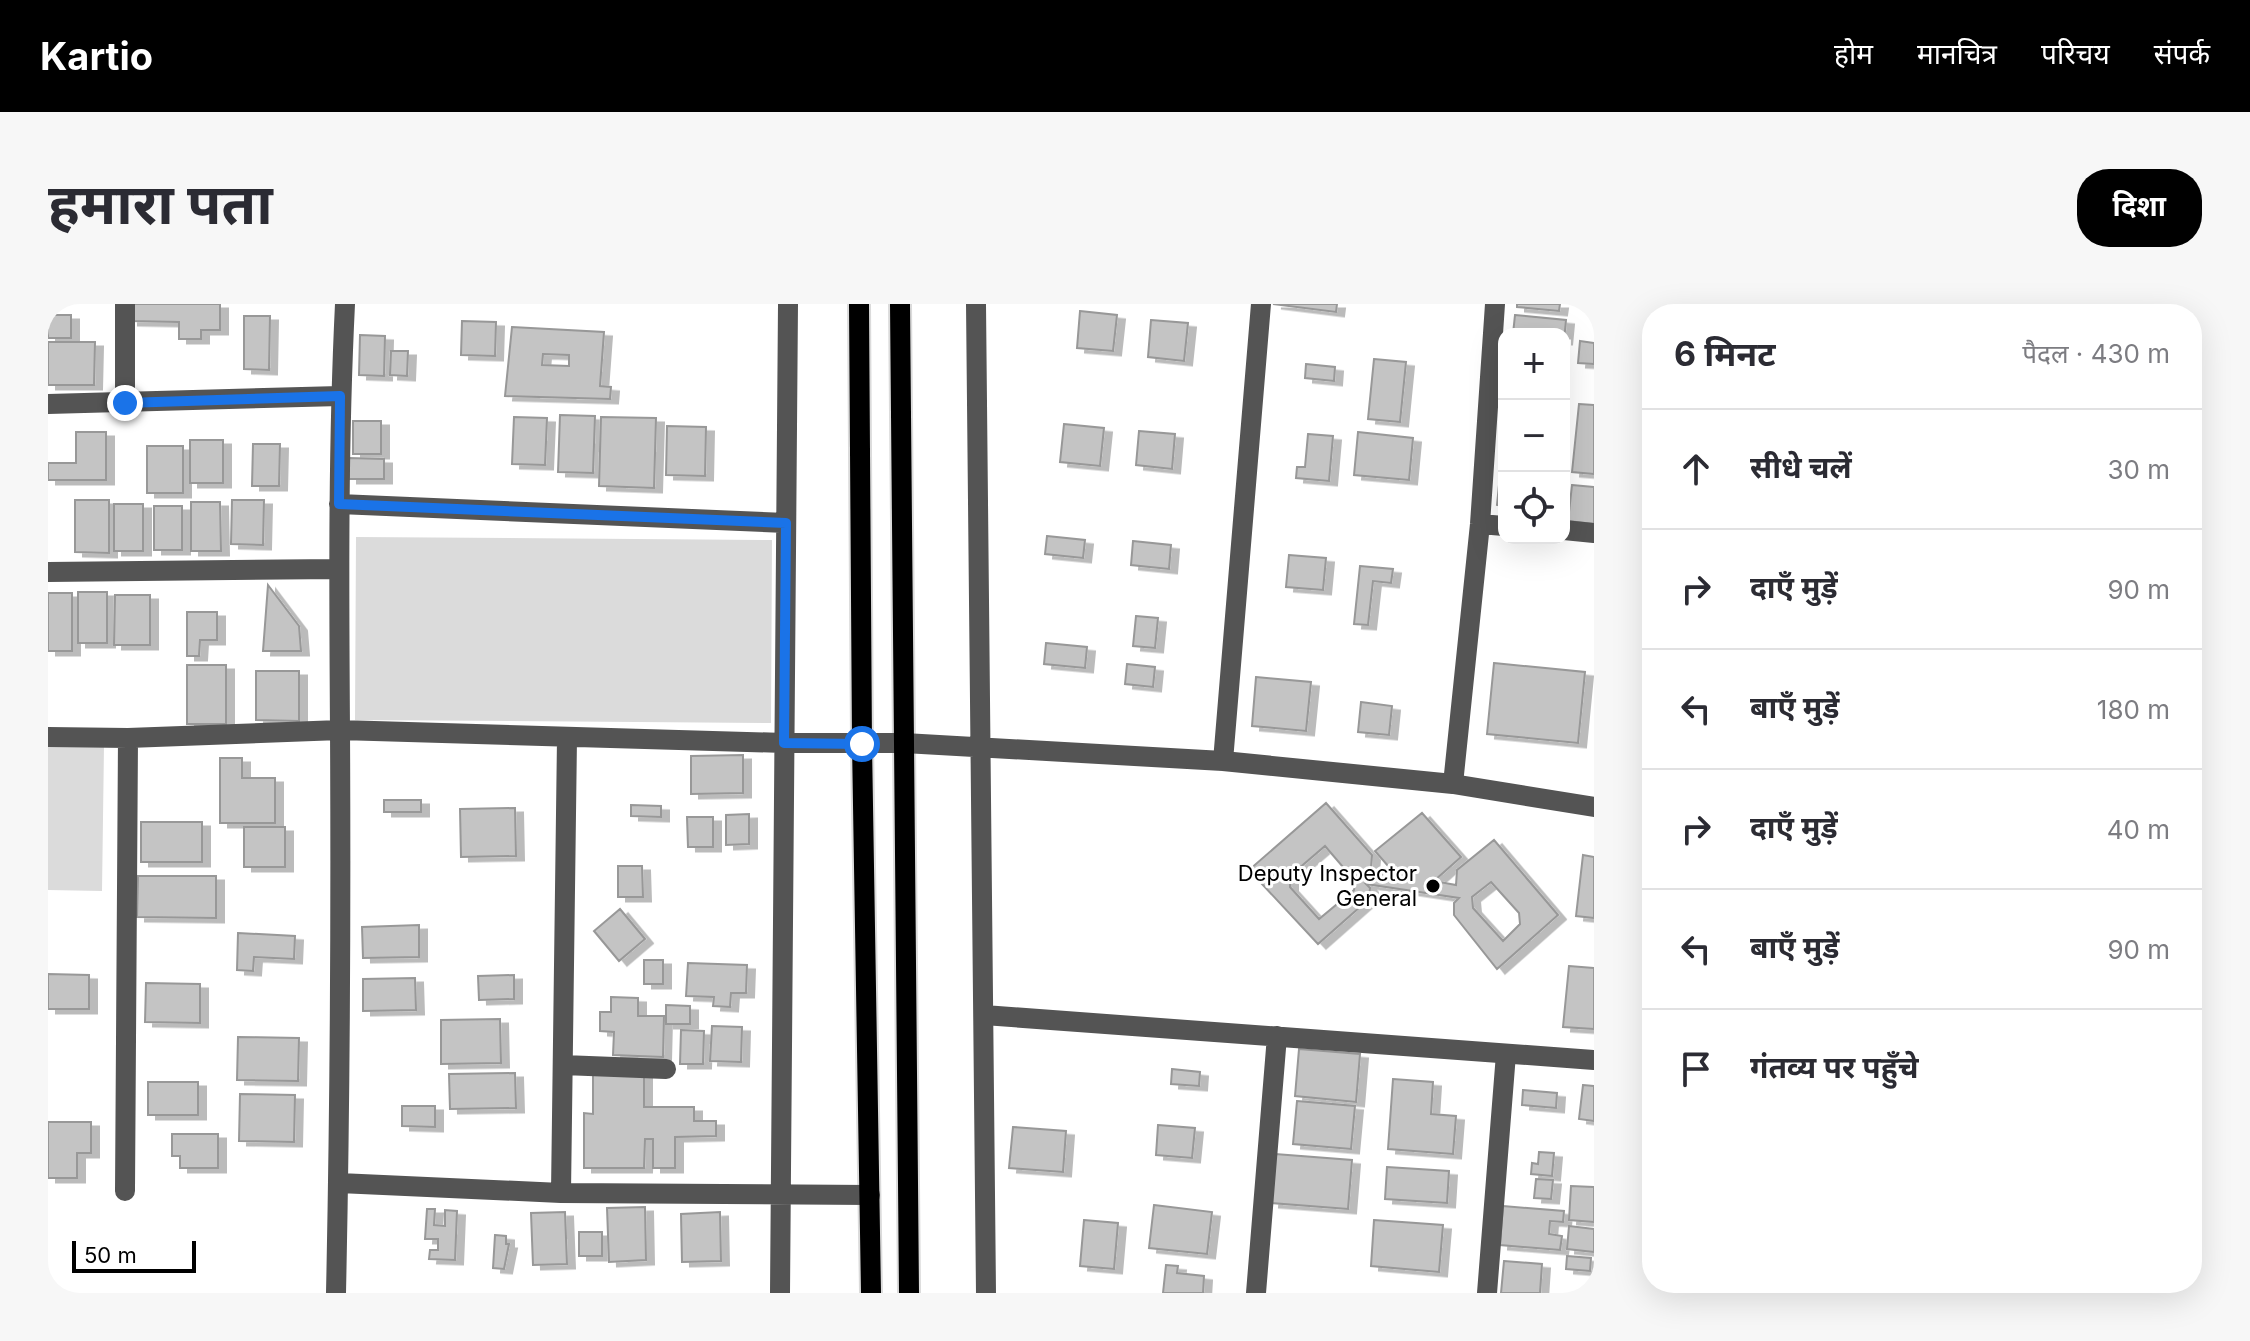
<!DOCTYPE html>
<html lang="hi">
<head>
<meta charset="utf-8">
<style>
  body { margin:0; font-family:Inter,"Noto Sans Devanagari",sans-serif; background:#f7f7f7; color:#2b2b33 }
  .controls { position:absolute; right:24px; top:24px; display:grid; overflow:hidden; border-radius:16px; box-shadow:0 8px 32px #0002 }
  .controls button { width:72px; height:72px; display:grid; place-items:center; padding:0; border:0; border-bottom:2px solid #e1e1e2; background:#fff; color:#2b2b33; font:40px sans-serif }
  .scale { position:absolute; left:24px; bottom:20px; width:124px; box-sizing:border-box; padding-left:8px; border:4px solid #000; border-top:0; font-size:22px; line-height:28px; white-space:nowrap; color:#000; -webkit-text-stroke:6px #fff; paint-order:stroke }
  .stop { position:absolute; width:24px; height:24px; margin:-18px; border:6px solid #1a73e8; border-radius:50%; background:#fff }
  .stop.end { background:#1a73e8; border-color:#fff; box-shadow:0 2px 8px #0008 }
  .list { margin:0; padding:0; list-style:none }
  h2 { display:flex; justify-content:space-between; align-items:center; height:104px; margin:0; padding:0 32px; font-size:34px }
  h2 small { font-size:26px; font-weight:400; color:#7c7c81 }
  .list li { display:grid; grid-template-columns:52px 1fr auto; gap:24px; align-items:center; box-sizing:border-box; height:120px; padding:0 32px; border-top:2px solid #e1e1e2 }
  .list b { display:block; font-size:30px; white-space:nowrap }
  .list em { font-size:26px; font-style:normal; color:#7c7c81 }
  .icon { flex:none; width:44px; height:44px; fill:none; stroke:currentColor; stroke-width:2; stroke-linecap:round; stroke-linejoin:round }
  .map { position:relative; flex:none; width:1546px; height:989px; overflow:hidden; border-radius:32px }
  header { display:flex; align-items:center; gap:48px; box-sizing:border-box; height:112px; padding:0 40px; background:#000; color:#fff }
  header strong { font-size:38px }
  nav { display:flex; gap:44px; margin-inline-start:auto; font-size:28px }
  .intro { display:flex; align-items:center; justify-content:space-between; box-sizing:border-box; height:192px; padding:0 48px }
  h1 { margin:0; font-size:56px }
  .button { padding:20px 36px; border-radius:32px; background:#000; color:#fff; font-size:28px; font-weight:700 }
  main { display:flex; gap:48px; padding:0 48px }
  aside { flex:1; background:#fff; border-radius:32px; box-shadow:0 8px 32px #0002 }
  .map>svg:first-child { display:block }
  .green { fill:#dbdbdb }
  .building { fill:#c4c4c4; stroke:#989898; stroke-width:2; fill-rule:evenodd; filter:url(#shadow) }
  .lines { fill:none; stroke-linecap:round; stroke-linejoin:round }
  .major-casing { stroke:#dbdbdb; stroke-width:24 }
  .minor { stroke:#545454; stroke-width:20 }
  .major { stroke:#000; stroke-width:20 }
  .route { stroke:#1a73e8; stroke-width:10 }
  .poi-dot { fill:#000; stroke:#fff; stroke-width:3 }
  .labels { text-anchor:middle; stroke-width:6; stroke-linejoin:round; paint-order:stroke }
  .poi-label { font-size:22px; fill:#000; stroke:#fff; text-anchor:end }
</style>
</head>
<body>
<header>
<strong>Kartio</strong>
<nav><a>होम</a><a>मानचित्र</a><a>परिचय</a><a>संपर्क</a></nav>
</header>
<div class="intro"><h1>हमारा पता</h1><a class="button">दिशा</a></div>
<main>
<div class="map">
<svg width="1546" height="989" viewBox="0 0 1546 989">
  <defs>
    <filter id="shadow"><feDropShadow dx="8" dy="4.5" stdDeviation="0" flood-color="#0004"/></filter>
  </defs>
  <rect width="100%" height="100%" fill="#fff"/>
  <path class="green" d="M 308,233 L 724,236 L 723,419 L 307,416 Z
    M 0,441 L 56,441 L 54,587 L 0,586 Z"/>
  <path class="building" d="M 82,0 L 172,0 L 172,26 L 153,26 L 153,35 L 131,35 L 131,18 L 82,17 Z
    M 1225,0 L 1289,0 L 1288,8 Z
    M 1469,0 L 1512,0 L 1511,7 L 1469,3 Z
    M 1032,7 L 1069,11 L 1065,47 L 1029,44 Z
    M 0,11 L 23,11 L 23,34 L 0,34 Z
    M 1467,11 L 1518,16 L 1516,37 L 1516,30 L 1465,30 Z
    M 196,12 L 222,12 L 221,66 L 196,65 Z
    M 1103,16 L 1140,19 L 1136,57 L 1100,53 Z
    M 414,17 L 448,18 L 447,52 L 413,51 Z
    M 464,23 L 556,28 L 552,82 L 563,83 L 562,95 L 457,92 ZM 495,50 L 521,51 L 521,62 L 494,61 Z
    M 312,31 L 337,32 L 336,72 L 311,71 Z
    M 1532,37 L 1546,39 L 1546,60 L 1530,59 Z
    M 0,38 L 47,38 L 46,81 L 0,81 Z
    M 343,47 L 360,47 L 359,72 L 342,71 Z
    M 1326,55 L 1358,58 L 1352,118 L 1320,115 Z
    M 1258,60 L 1287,63 L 1286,77 L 1257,74 Z
    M 1531,100 L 1546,101 L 1546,170 L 1524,168 Z
    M 512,111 L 547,112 L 545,169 L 510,168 Z
    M 466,113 L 499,114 L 497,161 L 464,160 Z
    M 553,113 L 608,114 L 606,184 L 551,182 Z
    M 305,117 L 333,117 L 333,150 L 305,150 Z
    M 1016,120 L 1056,124 L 1052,162 L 1012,158 Z
    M 619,122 L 658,123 L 657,172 L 618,171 Z
    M 1091,127 L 1127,130 L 1124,165 L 1088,161 Z
    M 28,128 L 58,128 L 58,176 L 0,176 L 0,159 L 28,159 Z
    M 1310,128 L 1365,134 L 1361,176 L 1306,171 Z
    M 1260,130 L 1285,132 L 1281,177 L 1248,174 L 1249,163 L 1257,163 Z
    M 142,136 L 175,136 L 175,179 L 142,179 Z
    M 205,140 L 232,140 L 231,182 L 204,182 Z
    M 99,142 L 135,142 L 135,189 L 99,189 Z
    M 301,154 L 336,155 L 336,175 L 301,175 Z
    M 1452,171 L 1456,172 L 1456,202 L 1449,201 Z
    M 1524,181 L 1546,183 L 1546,220 L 1520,217 Z
    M 27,196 L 61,196 L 61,249 L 27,248 Z
    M 184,196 L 216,196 L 215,241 L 183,240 Z
    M 143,198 L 172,198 L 173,247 L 143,247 Z
    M 66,200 L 95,200 L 95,247 L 66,247 Z
    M 106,202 L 134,202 L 134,246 L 106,246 Z
    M 999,232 L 1037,236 L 1035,254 L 997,250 Z
    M 1085,237 L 1123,241 L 1121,265 L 1083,261 Z
    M 1241,251 L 1278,254 L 1275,286 L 1238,283 Z
    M 1312,262 L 1345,265 L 1343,279 L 1325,277 L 1320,321 L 1306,320 Z
    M 220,281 L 251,322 L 253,347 L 215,347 Z
    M 30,288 L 59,288 L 59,339 L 30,339 Z
    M 0,289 L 24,289 L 24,347 L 0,347 Z
    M 67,291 L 102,291 L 102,341 L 66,341 Z
    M 139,308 L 169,308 L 169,336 L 152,336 L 151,352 L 139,352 Z
    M 1088,312 L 1110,314 L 1107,344 L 1085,342 Z
    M 998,339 L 1039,343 L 1037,364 L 996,360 Z
    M 1446,359 L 1537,368 L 1530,439 L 1439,430 Z
    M 1079,360 L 1107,363 L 1105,383 L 1077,380 Z
    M 139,361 L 178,361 L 178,420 L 139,420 Z
    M 208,367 L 251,367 L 251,417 L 208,416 Z
    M 1208,373 L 1263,378 L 1258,427 L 1204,422 Z
    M 1313,398 L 1344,402 L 1341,431 L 1310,428 Z
    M 695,451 L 695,489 L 643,490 L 643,452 Z
    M 172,454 L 194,454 L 194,474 L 227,474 L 227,519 L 172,519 Z
    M 336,496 L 373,496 L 373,508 L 336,508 Z
    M 1278,499 L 1324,551 L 1323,564 L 1320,568 L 1348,571 L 1327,547 L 1374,509 L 1413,553 L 1386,577 L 1408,581 L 1409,566 L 1446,536 L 1510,611 L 1449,665 L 1406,611 L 1406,599 L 1411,594 L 1318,580 L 1322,584 L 1321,595 L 1270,640 L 1201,566 ZM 1277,542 L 1307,577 L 1306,586 L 1271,615 L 1242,583 L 1242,572 ZM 1443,578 L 1471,609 L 1472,620 L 1455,637 L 1425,604 L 1424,593 Z
    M 583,501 L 613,502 L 613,513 L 583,512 Z
    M 467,504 L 468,552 L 413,553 L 412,505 Z
    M 701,510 L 701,540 L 678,541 L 678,511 Z
    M 639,513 L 665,513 L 665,543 L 640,543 Z
    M 93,518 L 154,518 L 154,558 L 93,558 Z
    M 196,523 L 237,523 L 237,563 L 196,563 Z
    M 1535,551 L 1546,553 L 1546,614 L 1528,612 Z
    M 570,562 L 594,562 L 595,593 L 570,593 Z
    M 90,572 L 168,572 L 168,614 L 89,613 Z
    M 572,605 L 597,635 L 571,657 L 546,627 Z
    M 371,621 L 371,653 L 315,654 L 314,623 Z
    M 190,629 L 247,632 L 246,655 L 206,653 L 205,667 L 189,666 Z
    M 596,656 L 615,656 L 615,680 L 596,680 Z
    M 640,659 L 699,661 L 698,689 L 683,689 L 682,703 L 665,702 L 666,693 L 638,692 Z
    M 1521,662 L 1546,664 L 1546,725 L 1515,723 Z
    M 0,670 L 41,671 L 41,705 L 0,705 Z
    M 466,671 L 466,695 L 431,696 L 430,672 Z
    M 367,674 L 368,706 L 315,707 L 315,675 Z
    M 98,679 L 152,680 L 152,719 L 97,718 Z
    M 563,693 L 590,694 L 590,712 L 616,712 L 615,753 L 565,751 L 566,728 L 552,727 L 552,708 L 563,708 Z
    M 618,701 L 642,702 L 642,720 L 618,720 Z
    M 452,715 L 453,759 L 393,760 L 393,716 Z
    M 664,722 L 694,723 L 693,758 L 662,757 Z
    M 633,726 L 656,727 L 655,760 L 632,760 Z
    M 190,733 L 251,734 L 250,777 L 189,776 Z
    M 1251,745 L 1312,750 L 1308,798 L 1247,792 Z
    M 1124,765 L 1152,768 L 1151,782 L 1123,780 Z
    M 467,769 L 468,804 L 402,805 L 401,770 Z
    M 545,770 L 596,770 L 596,803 L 646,803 L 646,817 L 668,817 L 668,832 L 627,833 L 627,864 L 605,864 L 605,835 L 597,835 L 596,864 L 536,864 L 536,809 L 545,810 Z
    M 1345,775 L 1385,778 L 1383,810 L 1408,812 L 1405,850 L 1340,845 Z
    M 100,778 L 150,778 L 150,811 L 100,811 Z
    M 1535,781 L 1546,782 L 1546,817 L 1531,815 Z
    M 1475,786 L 1509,789 L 1508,804 L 1474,801 Z
    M 192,790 L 247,791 L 246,838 L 191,837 Z
    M 1249,797 L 1307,802 L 1303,845 L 1245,840 Z
    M 354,802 L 387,802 L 387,823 L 354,822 Z
    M 0,818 L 43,818 L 43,849 L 29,849 L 29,874 L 0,874 Z
    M 1110,821 L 1147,824 L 1144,854 L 1108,851 Z
    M 965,823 L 1018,827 L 1015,868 L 961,864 Z
    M 124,830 L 170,830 L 170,864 L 132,864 L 132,852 L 124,852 Z
    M 1491,848 L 1506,849 L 1504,872 L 1483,870 L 1484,859 L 1490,860 Z
    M 1227,850 L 1304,856 L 1300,905 L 1223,899 Z
    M 1339,863 L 1401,867 L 1399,899 L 1337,895 Z
    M 1488,875 L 1505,876 L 1503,895 L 1486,894 Z
    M 1523,882 L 1546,883 L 1546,918 L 1521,916 Z
    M 1106,901 L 1164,908 L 1159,950 L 1101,944 Z
    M 1455,902 L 1516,907 L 1515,918 L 1502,917 L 1501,930 L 1514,932 L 1512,946 L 1452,941 Z
    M 597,903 L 598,956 L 561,958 L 559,904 Z
    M 379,905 L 387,905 L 386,921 L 397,922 L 397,906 L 409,907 L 407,956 L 381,955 L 382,946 L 390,946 L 390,935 L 377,935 Z
    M 517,908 L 519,960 L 485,961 L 483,909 Z
    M 672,908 L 673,957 L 634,958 L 633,910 Z
    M 1036,916 L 1070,919 L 1066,965 L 1032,962 Z
    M 1326,916 L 1395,921 L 1391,968 L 1323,962 Z
    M 1521,922 L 1546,925 L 1546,948 L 1519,945 Z
    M 531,928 L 554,928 L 554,952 L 531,952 Z
    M 447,931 L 458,932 L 458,940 L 461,940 L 456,965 L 445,964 Z
    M 1519,952 L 1543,954 L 1542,967 L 1518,965 Z
    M 1456,957 L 1494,960 L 1492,989 L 1453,989 Z
    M 1118,961 L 1130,962 L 1129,969 L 1156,972 L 1155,989 L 1115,989 Z"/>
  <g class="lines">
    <defs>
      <path id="major" d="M 811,0 L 814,440 L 823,989
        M 852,0 L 861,989"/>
    </defs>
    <use href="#major" class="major-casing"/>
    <path class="minor" d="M 928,0 L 938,989
      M 77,99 L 77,0
      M 0,100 L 292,92
      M 291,200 L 738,219
      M 1432,220 L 1456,222
      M 1516,226 L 1546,229
      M 0,268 L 290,265
      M 0,433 L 80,434 L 292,426 L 736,439 L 856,439 L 1175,457 L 1405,480 L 1546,503
      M 1175,457 L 1213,0
      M 1405,480 L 1432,220 L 1447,0
      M 936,711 L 1546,756
      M 515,761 L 618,765
      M 291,879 L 513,889 L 822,891
      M 77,887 L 80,434
      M 513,889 L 519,434
      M 288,989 C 292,801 293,613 292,425 C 291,283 290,142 297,0
      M 732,989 L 740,0
      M 1208,989 L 1229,732
      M 1439,989 L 1458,750"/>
    <use href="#major" class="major"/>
  </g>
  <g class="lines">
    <path class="route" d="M 77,99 L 292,92 L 291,200 L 738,219 L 736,439 L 814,440"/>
  </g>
  <circle class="poi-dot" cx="1385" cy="582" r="8"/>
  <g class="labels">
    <g class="poi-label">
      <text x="1369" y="577">Deputy Inspector<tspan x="1369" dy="25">General</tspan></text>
    </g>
  </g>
</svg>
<div class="controls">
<button>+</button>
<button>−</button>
<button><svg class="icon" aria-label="locate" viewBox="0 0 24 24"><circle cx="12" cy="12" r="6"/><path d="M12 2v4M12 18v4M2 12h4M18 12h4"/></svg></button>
</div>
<div class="scale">50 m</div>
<div class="stop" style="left:814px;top:440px"></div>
<div class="stop end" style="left:77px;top:99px"></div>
</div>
<aside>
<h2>6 मिनट<small>पैदल · 430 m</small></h2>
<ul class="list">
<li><svg class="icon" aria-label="ahead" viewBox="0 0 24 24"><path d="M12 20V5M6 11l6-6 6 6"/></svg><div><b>सीधे चलें</b></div><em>30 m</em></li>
<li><svg class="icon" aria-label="right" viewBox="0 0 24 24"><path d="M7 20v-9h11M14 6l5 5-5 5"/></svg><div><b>दाएँ मुड़ें</b></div><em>90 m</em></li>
<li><svg class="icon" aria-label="left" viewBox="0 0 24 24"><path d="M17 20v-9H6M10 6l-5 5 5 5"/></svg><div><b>बाएँ मुड़ें</b></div><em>180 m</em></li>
<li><svg class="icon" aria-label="right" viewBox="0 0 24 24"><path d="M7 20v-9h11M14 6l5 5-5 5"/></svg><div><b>दाएँ मुड़ें</b></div><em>40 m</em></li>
<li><svg class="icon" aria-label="left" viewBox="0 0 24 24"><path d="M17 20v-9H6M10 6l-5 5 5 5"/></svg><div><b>बाएँ मुड़ें</b></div><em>90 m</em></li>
<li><svg class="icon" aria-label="arrive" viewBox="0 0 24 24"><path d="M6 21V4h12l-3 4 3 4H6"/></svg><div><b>गंतव्य पर पहुँचे</b></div></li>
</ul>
</aside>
</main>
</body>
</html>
